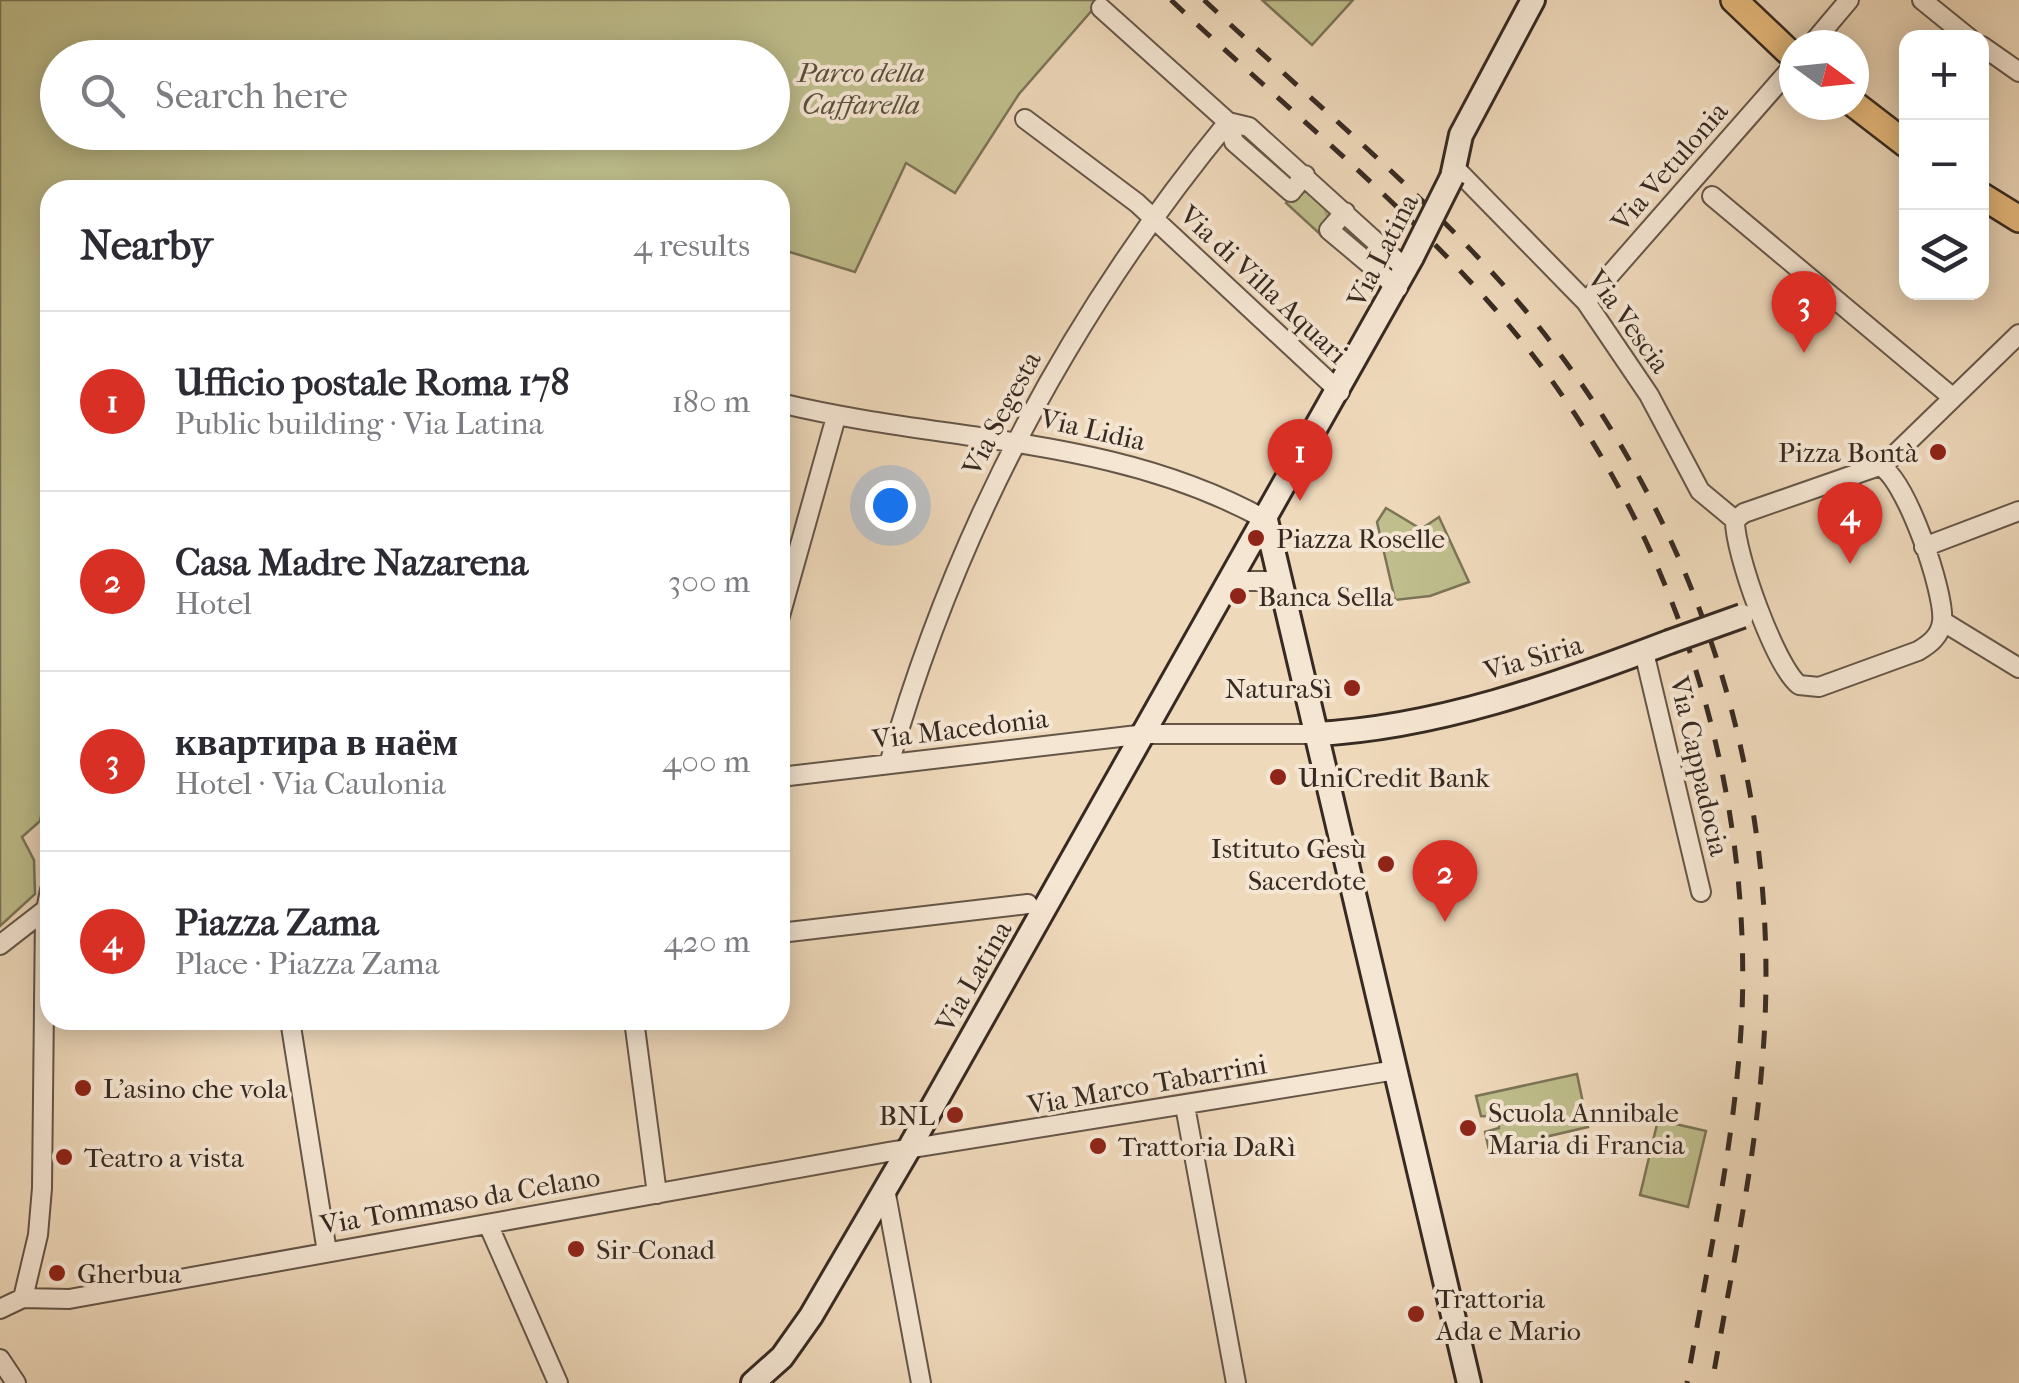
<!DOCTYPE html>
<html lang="en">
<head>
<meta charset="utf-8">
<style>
  body { margin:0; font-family:"IM FELL French Canon",serif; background:#f7f7f7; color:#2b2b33 }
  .controls { position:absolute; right:30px; top:30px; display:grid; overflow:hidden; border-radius:20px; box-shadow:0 5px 25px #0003 }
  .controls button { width:90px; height:90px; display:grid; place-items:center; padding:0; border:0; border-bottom:2px solid #e1e1e2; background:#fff; color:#2b2b33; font:50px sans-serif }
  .compass { position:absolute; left:1779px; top:30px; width:90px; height:90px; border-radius:50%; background:#fff; box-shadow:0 5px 25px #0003; rotate:105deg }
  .you { position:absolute; left:890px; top:505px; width:35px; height:35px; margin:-25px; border:8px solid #fff; border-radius:50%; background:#1a73e8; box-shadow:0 0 0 15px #1a73e833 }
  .badge { display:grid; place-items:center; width:65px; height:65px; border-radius:50%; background:#d93025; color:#fff; font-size:32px; font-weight:700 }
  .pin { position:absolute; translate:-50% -82px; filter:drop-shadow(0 2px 5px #0008) }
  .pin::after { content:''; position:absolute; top:52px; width:35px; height:30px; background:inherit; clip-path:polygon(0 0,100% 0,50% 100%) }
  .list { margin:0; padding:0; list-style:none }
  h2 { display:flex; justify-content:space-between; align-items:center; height:130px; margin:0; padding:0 40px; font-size:42px }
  h2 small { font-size:32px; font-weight:400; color:#7c7c81 }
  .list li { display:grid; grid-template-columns:65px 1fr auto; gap:30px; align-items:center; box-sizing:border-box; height:180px; padding:0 40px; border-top:2px solid #e1e1e2 }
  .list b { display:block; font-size:38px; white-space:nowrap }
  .list p { margin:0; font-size:32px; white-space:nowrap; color:#7c7c81 }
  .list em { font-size:32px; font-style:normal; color:#7c7c81 }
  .icon { flex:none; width:55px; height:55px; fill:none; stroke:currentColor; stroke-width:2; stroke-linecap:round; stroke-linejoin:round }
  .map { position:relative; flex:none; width:2019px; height:1383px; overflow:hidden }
  .search { position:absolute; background:#fff; box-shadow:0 5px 25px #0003; left:40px; top:40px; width:750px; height:110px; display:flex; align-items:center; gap:25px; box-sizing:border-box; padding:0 35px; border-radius:55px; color:#7c7c81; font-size:38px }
  .panel { position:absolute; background:#fff; box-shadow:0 5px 25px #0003; left:40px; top:180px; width:750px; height:850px; border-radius:30px }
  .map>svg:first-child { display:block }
  .grass { fill:url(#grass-tufts); stroke:#7b7457; stroke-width:2.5 }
  .green { fill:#bfbe8c; stroke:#7b7457; stroke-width:2.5; fill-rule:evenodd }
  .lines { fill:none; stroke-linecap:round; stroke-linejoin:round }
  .street-casing { stroke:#655648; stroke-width:22 }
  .secondary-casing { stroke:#372a22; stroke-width:28 }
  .primary-casing { stroke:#372a22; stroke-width:30 }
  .street { stroke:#f5e6d3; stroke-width:18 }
  .secondary { stroke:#f5e6d3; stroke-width:22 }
  .primary { stroke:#e8bc7e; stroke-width:25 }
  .rail { stroke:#372a22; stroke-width:5; stroke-dasharray:18 18; stroke-linecap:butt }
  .secondary-bridge-casing { stroke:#372a22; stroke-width:28; stroke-linecap:butt }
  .secondary-bridge { stroke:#f5e6d3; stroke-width:22 }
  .poi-dot { fill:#8f2418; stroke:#f5e6d3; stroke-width:4 }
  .labels { text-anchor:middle; stroke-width:8; stroke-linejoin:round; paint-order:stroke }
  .park-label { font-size:28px; font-style:italic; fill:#594f3c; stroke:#f5e6d3 }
  .street-label { font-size:28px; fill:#372a22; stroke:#f5e6d3 }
  .poi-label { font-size:28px; fill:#372a22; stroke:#f5e6d3; text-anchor:start }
</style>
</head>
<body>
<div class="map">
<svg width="2019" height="1383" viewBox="0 0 2019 1383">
  <defs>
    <pattern id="grass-tufts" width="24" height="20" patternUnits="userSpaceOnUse" patternTransform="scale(2.5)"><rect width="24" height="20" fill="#bfbe8c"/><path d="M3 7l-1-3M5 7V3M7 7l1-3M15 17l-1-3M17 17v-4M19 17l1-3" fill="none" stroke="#a5a378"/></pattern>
  </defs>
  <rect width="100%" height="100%" fill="#efd9bb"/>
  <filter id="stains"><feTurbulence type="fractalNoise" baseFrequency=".002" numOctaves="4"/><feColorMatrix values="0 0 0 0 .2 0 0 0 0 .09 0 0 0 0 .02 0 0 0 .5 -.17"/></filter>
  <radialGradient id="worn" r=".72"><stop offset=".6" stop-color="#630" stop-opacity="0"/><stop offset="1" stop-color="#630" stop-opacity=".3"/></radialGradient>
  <path class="grass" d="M 1305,183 L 1338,214 L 1321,235 L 1286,203 Z"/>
  <path class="green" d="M 0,0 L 1101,0 L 1019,94 L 955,193 L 906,163 L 855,272 L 780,249 L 780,190 L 50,190 L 50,770 L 40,821 L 22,837 L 34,860 L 35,894 L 0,926 ZM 58,58 L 772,58 L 772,132 L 58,132 Z
    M 1262,0 L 1353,0 L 1312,45 Z
    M 1386,508 L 1421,529 L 1439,517 L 1469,582 L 1430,596 L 1395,600 L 1377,522 Z
    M 1577,1074 L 1588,1127 L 1489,1150 L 1485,1132 L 1499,1128 L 1498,1117 L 1481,1116 L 1476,1096 Z
    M 1658,1120 L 1706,1131 L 1688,1207 L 1640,1195 Z"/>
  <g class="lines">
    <defs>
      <path id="street" d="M 1922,0 L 1969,38
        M 1101,8 L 1228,122 L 1249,127 L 1407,270
        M 1811,45 L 1849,0
        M 1982,46 L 2019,72
        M 1025,119 L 1137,203 L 1340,392
        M 1228,122 L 1234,142 L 1291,192 L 1305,175
        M 1456,169 L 1586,302 L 1649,395 L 1700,491 L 1735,520
        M 1712,196 L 1952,397
        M 1345,212 L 1329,230 L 1398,288
        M 1586,302 L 1794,65
        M 780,403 C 945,443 1113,435 1266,520
        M 1879,466 C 1904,473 1946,594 1942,622 C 1940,636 1930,644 1918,651 L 1819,687 L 1799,685 C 1775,666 1734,551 1735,520 L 1744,513 Z
        M 1883,466 L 2019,334
        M 1924,547 L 2019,511
        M 1229,588 L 1243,581 L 1277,581
        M 780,616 L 836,417
        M 1942,621 L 2019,668
        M 1644,652 L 1701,892
        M 889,764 C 957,526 1071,313 1228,122
        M 780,777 L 1146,734 L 1315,734
        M 780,933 L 1028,904
        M 0,945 L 45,910
        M 290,1020 L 327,1252
        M 634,1020 L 657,1194
        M 1185,1106 L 1236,1383
        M 885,1189 L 921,1383
        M 488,1224 L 558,1383
        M 23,1298 L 38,1235 L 42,1188 L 45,915 L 50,890
        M 0,1309 L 23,1298 L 69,1299 L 888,1152 L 1396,1070
        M 0,1359 L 16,1383"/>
      <path id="secondary" d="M 1452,177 L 1461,135 L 1533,0
        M 1266,520 L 1469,1383
        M 1315,734 C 1436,728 1556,685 1669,642
        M 753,1383 L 782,1357 L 811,1316 L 907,1152 L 1412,257"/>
      <path id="primary" d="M 1734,0 L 1794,57
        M 1854,104 L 1906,144
        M 1982,196 L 2019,219"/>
    </defs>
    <use href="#street" class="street-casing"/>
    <use href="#secondary" class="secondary-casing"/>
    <use href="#primary" class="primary-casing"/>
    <use href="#street" class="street"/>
    <use href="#secondary" class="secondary"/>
    <use href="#primary" class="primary"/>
    <path class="rail" d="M 1171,0 C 1279,102 1396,196 1494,308 C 1662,499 1752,759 1742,1013 C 1736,1138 1708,1260 1687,1383
      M 1204,0 C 1308,98 1420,189 1514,297 C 1694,505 1784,779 1763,1053 C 1755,1164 1731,1274 1712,1383"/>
    <defs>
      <path id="secondary-bridge" d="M 1412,257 L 1452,177
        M 1669,642 L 1742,616"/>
    </defs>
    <use href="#secondary-bridge" class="secondary-bridge-casing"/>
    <use href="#secondary-bridge" class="secondary-bridge"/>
  </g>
  <g class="poi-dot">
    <circle cx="1938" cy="452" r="10"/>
    <circle cx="1256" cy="538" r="10"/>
    <circle cx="1238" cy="596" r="10"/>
    <circle cx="1352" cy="688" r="10"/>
    <circle cx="1278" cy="777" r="10"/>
    <circle cx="1386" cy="864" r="10"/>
    <circle cx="83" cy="1088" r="10"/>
    <circle cx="955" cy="1115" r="10"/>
    <circle cx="1468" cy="1128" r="10"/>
    <circle cx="1098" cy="1146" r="10"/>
    <circle cx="64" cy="1157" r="10"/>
    <circle cx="576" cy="1249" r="10"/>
    <circle cx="57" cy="1273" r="10"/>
    <circle cx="1416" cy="1314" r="10"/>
  </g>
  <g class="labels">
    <g class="park-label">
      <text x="861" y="82">Parco della<tspan x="861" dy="32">Caffarella</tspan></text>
    </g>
    <g class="street-label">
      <text transform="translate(1669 166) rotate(-49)" y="10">Via Vetulonia</text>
      <text transform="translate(1382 250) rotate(-63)" y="10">Via Latina</text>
      <text transform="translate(1264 284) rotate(43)" y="10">Via di Villa Aquari</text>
      <text transform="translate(1629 321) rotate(54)" y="10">Via Vescia</text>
      <text transform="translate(1001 413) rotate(-62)" y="10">Via Segesta</text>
      <text transform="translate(1093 429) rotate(13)" y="10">Via Lidia</text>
      <text transform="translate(1533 657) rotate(-16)" y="10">Via Siria</text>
      <text transform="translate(960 728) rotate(-7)" y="10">Via Macedonia</text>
      <text transform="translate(1700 766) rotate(77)" y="10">Via Cappadocia</text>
      <text transform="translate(973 976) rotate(-60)" y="10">Via Latina</text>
      <text transform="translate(1147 1084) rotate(-10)" y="10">Via Marco Tabarrini</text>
      <text transform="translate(460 1200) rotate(-10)" y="10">Via Tommaso da Celano</text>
    </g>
    <g class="poi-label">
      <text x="1918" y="462" text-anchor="end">Pizza Bontà</text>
      <text x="1276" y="548">Piazza Roselle</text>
      <text x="1258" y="606">Banca Sella</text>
      <text x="1332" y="698" text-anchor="end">NaturaSì</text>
      <text x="1298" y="787">UniCredit Bank</text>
      <text x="1366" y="858" text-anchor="end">Istituto Gesù<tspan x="1366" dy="32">Sacerdote</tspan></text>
      <text x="103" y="1098">L'asino che vola</text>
      <text x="1488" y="1122">Scuola Annibale<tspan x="1488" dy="32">Maria di Francia</tspan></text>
      <text x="935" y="1125" text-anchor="end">BNL</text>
      <text x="1118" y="1156">Trattoria DaRì</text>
      <text x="84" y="1167">Teatro a vista</text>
      <text x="596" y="1259">Sir-Conad</text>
      <text x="77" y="1283">Gherbua</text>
      <text x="1436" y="1308">Trattoria<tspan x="1436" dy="32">Ada e Mario</tspan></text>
    </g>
  </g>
  <rect width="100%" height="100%" filter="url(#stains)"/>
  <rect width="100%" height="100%" fill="url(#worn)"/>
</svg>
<div class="controls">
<button>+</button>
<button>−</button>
<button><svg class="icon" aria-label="layers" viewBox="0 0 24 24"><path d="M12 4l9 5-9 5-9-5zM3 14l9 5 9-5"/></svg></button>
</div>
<svg class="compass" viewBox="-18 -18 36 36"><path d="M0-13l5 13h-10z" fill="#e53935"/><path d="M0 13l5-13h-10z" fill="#7c7c81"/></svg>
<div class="you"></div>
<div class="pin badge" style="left:1300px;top:501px">1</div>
<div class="pin badge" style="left:1445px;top:922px">2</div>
<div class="pin badge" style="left:1804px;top:353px">3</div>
<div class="pin badge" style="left:1850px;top:564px">4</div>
<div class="search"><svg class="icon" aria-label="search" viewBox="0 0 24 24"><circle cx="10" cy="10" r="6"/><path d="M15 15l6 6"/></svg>Search here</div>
<section class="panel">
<h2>Nearby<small>4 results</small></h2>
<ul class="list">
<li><span class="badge">1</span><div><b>Ufficio postale Roma 178</b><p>Public building · Via Latina</p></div><em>180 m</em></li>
<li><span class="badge">2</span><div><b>Casa Madre Nazarena</b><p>Hotel</p></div><em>300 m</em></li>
<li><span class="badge">3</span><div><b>квартира в наём</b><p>Hotel · Via Caulonia</p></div><em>400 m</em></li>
<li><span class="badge">4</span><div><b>Piazza Zama</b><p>Place · Piazza Zama</p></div><em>420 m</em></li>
</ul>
</section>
</div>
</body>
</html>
